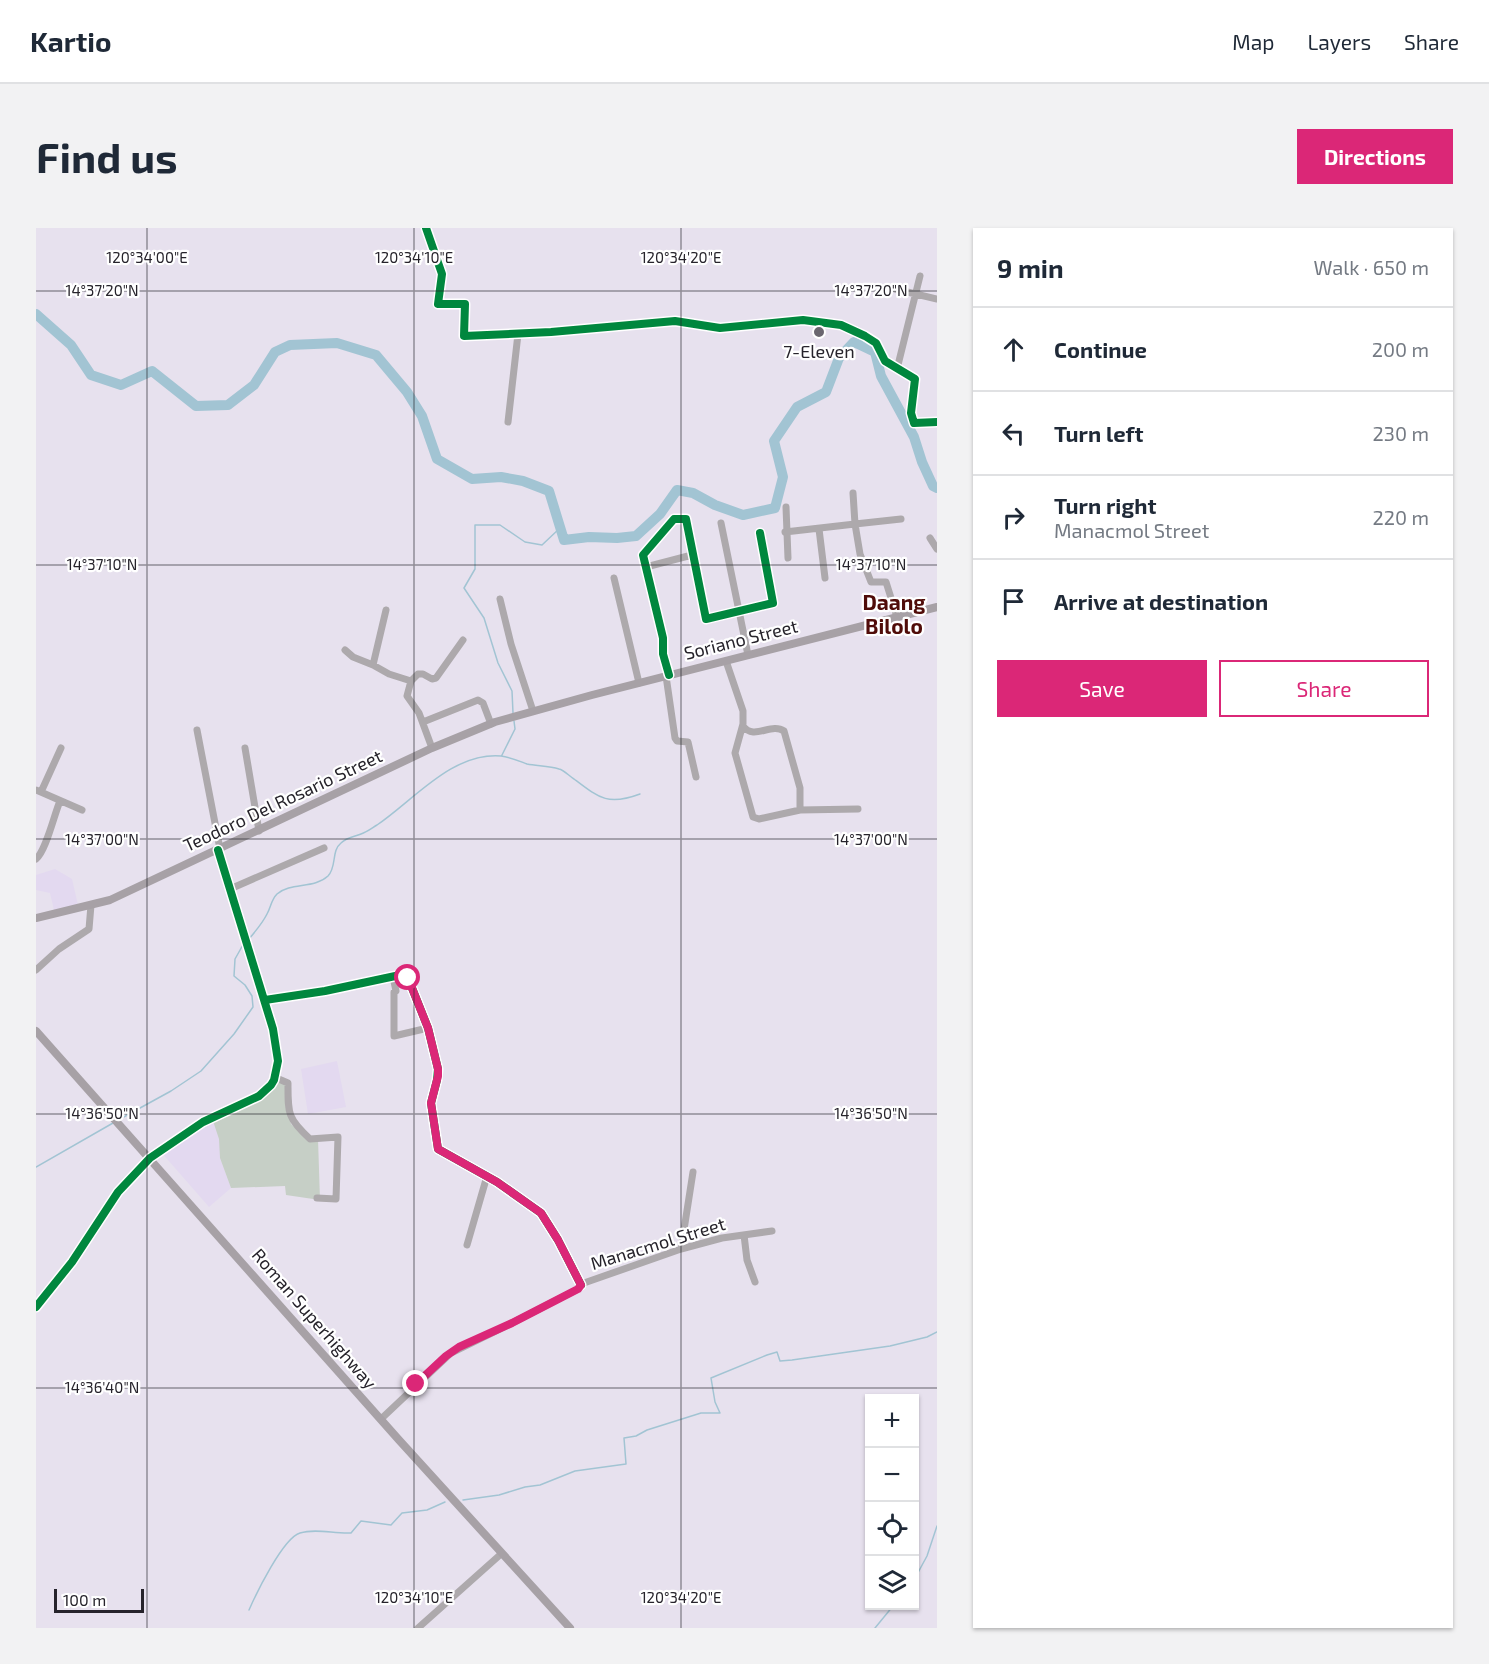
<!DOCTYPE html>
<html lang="en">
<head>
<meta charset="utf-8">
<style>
  body { margin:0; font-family:"Exo 2",sans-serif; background:#f2f2f3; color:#1f2937 }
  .controls { position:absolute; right:18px; bottom:18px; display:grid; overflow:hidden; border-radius:0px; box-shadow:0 2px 4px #0004 }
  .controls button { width:54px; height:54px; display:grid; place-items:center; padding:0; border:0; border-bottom:2px solid #e0e1e3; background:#fff; color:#1f2937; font:30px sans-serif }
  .scale { position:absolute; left:18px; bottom:15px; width:90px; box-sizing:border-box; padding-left:6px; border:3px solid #26232b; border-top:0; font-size:16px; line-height:21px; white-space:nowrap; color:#26232b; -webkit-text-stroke:4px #fff; paint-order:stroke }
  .stop { position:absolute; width:18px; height:18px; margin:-14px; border:4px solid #db2777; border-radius:50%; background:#fff }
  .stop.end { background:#db2777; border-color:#fff; box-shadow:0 2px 6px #0008 }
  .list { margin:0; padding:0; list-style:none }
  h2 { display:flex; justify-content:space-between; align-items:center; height:78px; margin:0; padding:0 24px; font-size:26px }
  h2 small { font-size:20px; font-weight:400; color:#747a83 }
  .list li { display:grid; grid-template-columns:39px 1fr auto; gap:18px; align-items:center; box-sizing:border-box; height:84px; padding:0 24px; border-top:2px solid #e0e1e3 }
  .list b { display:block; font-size:22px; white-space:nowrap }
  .list p { margin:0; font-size:20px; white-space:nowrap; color:#747a83 }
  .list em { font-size:20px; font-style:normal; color:#747a83 }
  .actions { display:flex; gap:12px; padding:18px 24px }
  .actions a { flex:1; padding:14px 0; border:2px solid #db2777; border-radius:0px; text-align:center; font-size:21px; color:#db2777 }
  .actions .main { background:#db2777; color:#fff }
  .icon { flex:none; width:33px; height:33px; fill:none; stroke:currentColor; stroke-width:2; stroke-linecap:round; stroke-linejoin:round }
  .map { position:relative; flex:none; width:901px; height:1400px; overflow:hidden; border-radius:0px }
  header { display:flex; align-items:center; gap:36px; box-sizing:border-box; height:84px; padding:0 30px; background:#fff; border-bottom:2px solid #e0e1e3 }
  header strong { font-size:28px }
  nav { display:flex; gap:33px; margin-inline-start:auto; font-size:21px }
  .intro { display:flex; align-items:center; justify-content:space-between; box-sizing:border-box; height:144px; padding:0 36px }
  h1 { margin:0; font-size:42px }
  .button { padding:15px 27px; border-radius:0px; background:#db2777; color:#fff; font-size:21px; font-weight:700 }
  main { display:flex; gap:36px; padding:0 36px }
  aside { flex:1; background:#fff; border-radius:0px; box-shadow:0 2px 4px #0004 }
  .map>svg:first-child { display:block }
  .built { fill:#e3d9f0 }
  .green { fill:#c6cfc6 }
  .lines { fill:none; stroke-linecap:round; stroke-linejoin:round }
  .stream { stroke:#a2c4d3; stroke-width:1.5 }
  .river { stroke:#a2c4d3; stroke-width:10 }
  .minor { stroke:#ada9ac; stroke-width:7 }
  .major { stroke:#a7a1a6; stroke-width:8 }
  .cycleway-casing { stroke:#fff; stroke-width:11 }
  .cycleway { stroke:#00873e; stroke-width:8 }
  .route { stroke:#db2777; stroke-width:8 }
  .ticks { fill:none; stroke:#26232b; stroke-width:1.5; stroke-opacity:0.45 }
  .poi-dot { fill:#6a666f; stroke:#fff; stroke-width:2 }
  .labels { text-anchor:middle; stroke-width:4.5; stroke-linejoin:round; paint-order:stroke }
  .poi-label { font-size:18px; fill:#26232b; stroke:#fff }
  .street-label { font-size:18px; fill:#26232b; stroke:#fff }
  .quarter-label { font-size:21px; font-weight:bold; fill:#500c09; stroke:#fff }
  .ticks-label { font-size:15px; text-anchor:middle; fill:#26232b; stroke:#fff; stroke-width:4.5; stroke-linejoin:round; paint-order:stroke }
</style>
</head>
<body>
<header>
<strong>Kartio</strong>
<nav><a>Map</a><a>Layers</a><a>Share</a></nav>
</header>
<div class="intro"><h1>Find us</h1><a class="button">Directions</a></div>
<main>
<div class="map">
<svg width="901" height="1400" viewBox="0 0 901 1400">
  <rect width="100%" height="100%" fill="#e7e1ee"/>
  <path class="built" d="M 19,641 L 36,651 L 42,677 L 18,682 L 14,665 L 0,662 L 0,647 Z
    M 301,833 L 310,879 L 272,886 L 265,841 Z
    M 177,893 L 184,911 L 184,930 L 195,960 L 173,979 L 125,924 Z"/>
  <path class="green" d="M 240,851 L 252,855 L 251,877 L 255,896 L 274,912 L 282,911 L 284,972 L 250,967 L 249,958 L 195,960 L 184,930 L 183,911 L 177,893 L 218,873 Z"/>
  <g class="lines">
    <path class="stream" d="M 477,485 L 476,463 L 462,435 L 448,390 L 428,360 L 439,341 L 439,297 L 464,297 L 489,314 L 506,317 L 524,300
      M 466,527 L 479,501 L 478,493
      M 212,712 C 219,704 226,696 231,686 C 235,679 235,672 241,666 C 255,654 278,661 292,648 C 301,639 295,623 305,615 C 311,609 318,609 325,606 C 331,604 336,600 341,597 C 378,572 416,524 465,528 C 474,529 483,533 491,536 C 501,538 513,538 523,541 C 528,542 533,548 538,551 C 563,570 572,578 604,566
      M 84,891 L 135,863 L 165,843 L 198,806 L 217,779 L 216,768 L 209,757 L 198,748 L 199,731 L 208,715
      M 0,939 L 77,895
      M 427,1272 L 463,1267 L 489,1259 L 504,1257 L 539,1243 L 590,1236 L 588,1210 L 600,1208 L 611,1202 L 665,1185 L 684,1185 L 679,1174 L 675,1150 L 731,1127 L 741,1124 L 744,1133 L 756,1132 L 854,1118 L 891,1109 L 901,1104
      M 878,1352 L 891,1328 L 901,1298
      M 213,1382 C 220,1366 247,1310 264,1305 C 280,1300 298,1306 315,1305 L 325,1293 L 355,1297 L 366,1285 L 391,1282 L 409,1274
      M 839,1400 L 857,1378"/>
    <path class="river" d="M 0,86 L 35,117 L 55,147 L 85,157 L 116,143 L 160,178 L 192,177 L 218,157 L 239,124 L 254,117 L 301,115 L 340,127 L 371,164 L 386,188 L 401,231 L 436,251 L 465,249 L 487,253 L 513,263 L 528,312 L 553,309 L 581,310 L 600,308 L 624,286 L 641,262 L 657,265 L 679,277 L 707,287 L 739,280 L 747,249 L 738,213 L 761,179 L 790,164 L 803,130 L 818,114 L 839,124 L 845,148 L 878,209 L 886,234 L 897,258 L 901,260"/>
    <path class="minor" d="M 390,0 L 406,46 L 402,76 L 429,76 L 428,108 L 515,104 L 639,93 L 684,100 L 767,92 L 805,97 L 829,108 L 840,115 L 849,133 L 879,151 L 875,185 L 878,195 L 901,194
      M 859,61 L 901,71
      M 861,141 L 884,48
      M 472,194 L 482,106
      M 817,265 L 819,296 L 865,291
      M 750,279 L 752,330
      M 685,295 L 712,427
      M 783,301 L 789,350
      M 749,304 L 819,296 L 824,326 L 835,354 L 850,354 L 861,389
      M 894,310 L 901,321
      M 610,339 L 656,327
      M 578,350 L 603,455
      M 464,371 L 475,416 L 497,483
      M 350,382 L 337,437 L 353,446 L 375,453
      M 309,422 L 317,429 L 337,437
      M 690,433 L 707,483 L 707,496 L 699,525 L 717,589 L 723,591 L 764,582 L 822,581
      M 633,447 L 627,426 L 627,410 L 607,327 L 638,291 L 650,291 L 670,391 L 737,375 L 724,305
      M 630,448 L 639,510 L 641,513 L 652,514 L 660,549
      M 387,494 L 442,472 L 447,475 L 455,496
      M 707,498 C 718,513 735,494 748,503 L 764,560 L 764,582
      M 161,502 L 184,621
      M 209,520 L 223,603
      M 396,520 L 383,485 L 371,468 L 375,453 L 382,446 L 387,446 L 396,451 L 400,450 L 427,412
      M 0,562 L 46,582
      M 5,564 L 25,520
      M 0,631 C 10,623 18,587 24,573
      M 194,661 L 288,620
      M 0,742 L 23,721 L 53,701 L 55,677
      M 357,749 L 360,763 L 358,764 L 358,808 L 392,800
      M 229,772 L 289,763 L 364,747 L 372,750 L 392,800 L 402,841 L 401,852 L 395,875 L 402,921 L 461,954 L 505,985 L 522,1012 L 545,1057
      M 238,849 L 252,855 C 252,885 251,890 274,911 L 302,909 L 300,971 L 281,970
      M 708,1007 L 711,1032 L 719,1054
      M 431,1017 L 451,948
      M 645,1021 L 657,944
      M 0,1079 L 36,1034 L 82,964 L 114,930 L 167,894 L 223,868 L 235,857 L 238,852 L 242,833 L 237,801 L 182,622
      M 345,1191 L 415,1125 L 476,1095 L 542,1061 L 548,1055 L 645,1021 L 686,1010 L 736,1003
      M 382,1400 L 465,1326"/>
    <path class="major" d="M 0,690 L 74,672 L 396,520 L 459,494 L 556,467 L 901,379
      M 0,803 L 363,1212 L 534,1400"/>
    <defs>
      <path id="cycleway" d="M 390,0 L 406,46 L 402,76 L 429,76 L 428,108 L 515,104 L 639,93 L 684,100 L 767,92 L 805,97 L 829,108 L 840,115 L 849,133 L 879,151 L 875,185 L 878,195 L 901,194
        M 633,447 L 627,426 L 627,410 L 607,327 L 638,291 L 650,291 L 670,391 L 737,375 L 724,305
        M 229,772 L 289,763 L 364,747 L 372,750 L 392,800 L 402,841 L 401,852 L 395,875 L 402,921 L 461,954 L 505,985 L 522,1012 L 545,1057
        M 0,1079 L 36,1034 L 82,964 L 114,930 L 167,894 L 223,868 L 235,857 L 238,852 L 242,833 L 237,801 L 182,622"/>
    </defs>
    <use href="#cycleway" class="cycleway-casing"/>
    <use href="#cycleway" class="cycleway"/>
  </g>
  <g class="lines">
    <path class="route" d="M 372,750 L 392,800 L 402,841 L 402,848 L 395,875 L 402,921 L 461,954 L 505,985 L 522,1012 L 545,1057 L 542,1061 L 476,1095 L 423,1119 L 410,1128 L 380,1156"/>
  </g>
  <path class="ticks" d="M 111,0 L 111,1400M 378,0 L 378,1400M 645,0 L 645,1400M 0,63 L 901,63M 0,337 L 901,337M 0,611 L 901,611M 0,886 L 901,886M 0,1160 L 901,1160"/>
  <circle class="poi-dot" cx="783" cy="104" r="6"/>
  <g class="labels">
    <g class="poi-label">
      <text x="783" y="130">7-Eleven</text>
    </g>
    <g class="street-label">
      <text transform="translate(705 412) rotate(-14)" y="6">Soriano Street</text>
      <text transform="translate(247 573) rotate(-25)" y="6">Teodoro Del Rosario Street</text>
      <text transform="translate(622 1016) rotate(-17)" y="6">Manacmol Street</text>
      <text transform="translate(278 1091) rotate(49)" y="6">Roman Superhighway</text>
    </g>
    <g class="quarter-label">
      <text x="858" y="382">Daang<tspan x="858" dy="24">Bilolo</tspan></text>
    </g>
  </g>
  <g class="ticks-label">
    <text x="111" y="35">120°34'00"E</text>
    <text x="378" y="35">120°34'10"E</text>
    <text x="645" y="35">120°34'20"E</text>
    <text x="66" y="68">14°37'20"N</text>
    <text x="835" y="68">14°37'20"N</text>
    <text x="66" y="342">14°37'10"N</text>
    <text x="835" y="342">14°37'10"N</text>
    <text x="66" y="617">14°37'00"N</text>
    <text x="835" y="617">14°37'00"N</text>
    <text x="66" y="891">14°36'50"N</text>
    <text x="835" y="891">14°36'50"N</text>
    <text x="66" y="1165">14°36'40"N</text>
    <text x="378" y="1375">120°34'10"E</text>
    <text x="645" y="1375">120°34'20"E</text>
  </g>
</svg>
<div class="controls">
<button>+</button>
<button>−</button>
<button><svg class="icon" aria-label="locate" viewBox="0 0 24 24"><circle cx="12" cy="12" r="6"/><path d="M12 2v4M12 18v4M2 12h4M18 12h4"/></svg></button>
<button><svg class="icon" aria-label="layers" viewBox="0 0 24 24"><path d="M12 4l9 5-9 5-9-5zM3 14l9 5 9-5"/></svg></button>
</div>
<div class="scale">100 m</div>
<div class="stop" style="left:372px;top:750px"></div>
<div class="stop end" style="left:380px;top:1156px"></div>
</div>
<aside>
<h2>9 min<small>Walk · 650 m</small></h2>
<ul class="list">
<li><svg class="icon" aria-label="ahead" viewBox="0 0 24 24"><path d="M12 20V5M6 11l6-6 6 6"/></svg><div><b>Continue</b></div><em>200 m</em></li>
<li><svg class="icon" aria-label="left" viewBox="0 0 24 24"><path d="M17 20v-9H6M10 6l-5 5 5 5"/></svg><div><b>Turn left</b></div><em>230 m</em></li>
<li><svg class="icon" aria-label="right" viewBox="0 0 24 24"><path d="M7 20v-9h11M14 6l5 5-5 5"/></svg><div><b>Turn right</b><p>Manacmol Street</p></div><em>220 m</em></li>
<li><svg class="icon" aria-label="arrive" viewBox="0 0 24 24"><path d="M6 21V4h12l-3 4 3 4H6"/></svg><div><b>Arrive at destination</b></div></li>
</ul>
<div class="actions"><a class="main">Save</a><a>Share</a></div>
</aside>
</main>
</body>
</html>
